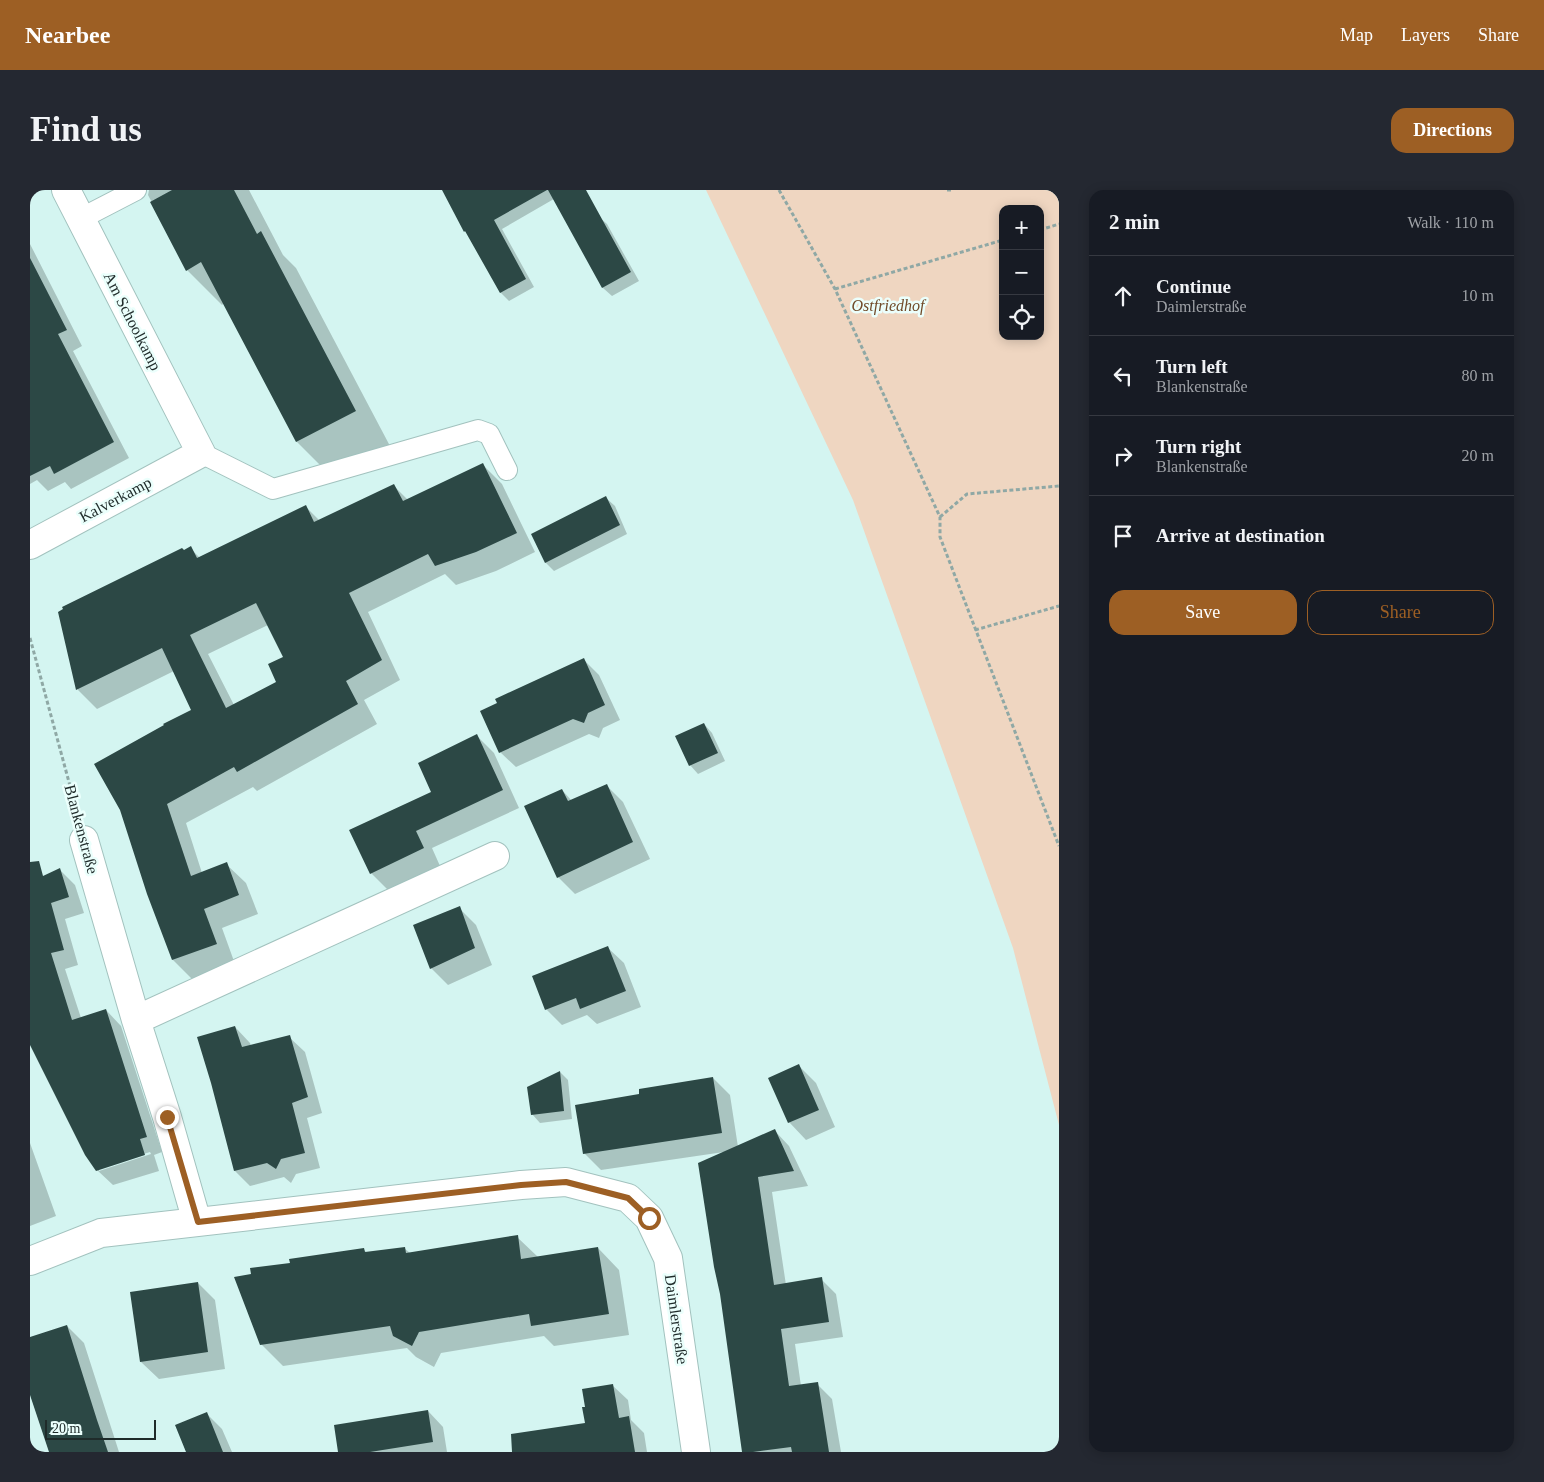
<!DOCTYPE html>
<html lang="en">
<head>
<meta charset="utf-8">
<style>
  body { margin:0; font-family:Georgia,serif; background:#242831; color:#f1f3f6 }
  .controls { position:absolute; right:15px; top:15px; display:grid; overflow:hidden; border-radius:10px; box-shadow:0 2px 12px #0003 }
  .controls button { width:45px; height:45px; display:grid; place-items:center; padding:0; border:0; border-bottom:1px solid #363941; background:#171b24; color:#f1f3f6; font:25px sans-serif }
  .scale { position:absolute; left:15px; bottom:12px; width:111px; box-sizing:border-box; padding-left:5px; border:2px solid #1f2b2a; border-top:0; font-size:14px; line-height:18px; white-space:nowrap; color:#1f2b2a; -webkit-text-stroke:4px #ebfffc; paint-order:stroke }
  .stop { position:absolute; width:15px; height:15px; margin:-11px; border:4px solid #9d5f24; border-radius:50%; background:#fff }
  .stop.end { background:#9d5f24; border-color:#fff; box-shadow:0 1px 5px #0008 }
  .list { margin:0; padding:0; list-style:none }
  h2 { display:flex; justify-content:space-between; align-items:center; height:65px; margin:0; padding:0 20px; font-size:21px }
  h2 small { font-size:16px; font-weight:400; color:#9ea1a6 }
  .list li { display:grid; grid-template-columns:32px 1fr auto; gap:15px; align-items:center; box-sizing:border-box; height:80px; padding:0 20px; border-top:1px solid #363941 }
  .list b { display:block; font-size:19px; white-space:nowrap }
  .list p { margin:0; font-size:16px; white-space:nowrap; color:#9ea1a6 }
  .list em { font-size:16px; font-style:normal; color:#9ea1a6 }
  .actions { display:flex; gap:10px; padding:15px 20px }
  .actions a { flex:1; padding:11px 0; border:1px solid #9d5f24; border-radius:15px; text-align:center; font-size:18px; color:#9d5f24 }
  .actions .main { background:#9d5f24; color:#fff }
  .icon { flex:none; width:28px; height:28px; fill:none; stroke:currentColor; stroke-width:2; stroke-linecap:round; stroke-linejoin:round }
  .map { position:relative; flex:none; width:1029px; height:1262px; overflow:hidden; border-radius:15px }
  header { display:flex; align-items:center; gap:30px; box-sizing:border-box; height:70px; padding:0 25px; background:#9d5f24; color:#fff }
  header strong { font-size:24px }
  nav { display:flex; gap:28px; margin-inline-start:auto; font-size:18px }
  .intro { display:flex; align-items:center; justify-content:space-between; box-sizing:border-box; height:120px; padding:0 30px }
  h1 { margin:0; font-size:35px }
  .button { padding:12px 22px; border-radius:15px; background:#9d5f24; color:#fff; font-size:18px; font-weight:700 }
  main { display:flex; gap:30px; padding:0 30px }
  aside { flex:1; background:#171b24; border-radius:15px; box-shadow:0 2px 12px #0003 }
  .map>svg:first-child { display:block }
  .green { fill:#efd6c1; fill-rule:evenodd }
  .shadow { fill:#0003; fill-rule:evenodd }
  .building { fill:#2c4845; fill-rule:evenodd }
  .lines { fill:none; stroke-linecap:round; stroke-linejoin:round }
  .lane-casing { stroke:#a2c2be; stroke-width:22 }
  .street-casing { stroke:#a2c2be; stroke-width:30 }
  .path { stroke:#8fa8a5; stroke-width:3; stroke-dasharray:4 2.5; stroke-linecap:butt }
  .lane { stroke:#fff; stroke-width:20 }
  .street { stroke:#fff; stroke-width:28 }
  .route { stroke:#9d5f24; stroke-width:6 }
  .labels { text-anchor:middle; stroke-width:5; stroke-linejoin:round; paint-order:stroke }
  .park-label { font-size:16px; font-style:italic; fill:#714b29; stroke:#ebfffc }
  .street-label { font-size:16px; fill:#1f2b2a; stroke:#ebfffc }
</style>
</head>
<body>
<header>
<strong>Nearbee</strong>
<nav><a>Map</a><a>Layers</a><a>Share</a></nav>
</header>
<div class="intro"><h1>Find us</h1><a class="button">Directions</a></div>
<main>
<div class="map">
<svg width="1029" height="1262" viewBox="0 0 1029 1262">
  <rect width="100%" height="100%" fill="#d4f5f1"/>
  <path class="green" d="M 676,0 L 1029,0 L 1029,935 L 983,758 L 823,310 ZM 973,19 L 1010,19 L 1010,146 L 973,146 Z"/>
  <path class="shadow" d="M 119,0 L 219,0 L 253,65 L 266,78 L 360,256 L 302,287 L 267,252 L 194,113 L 192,115 L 157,80 L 118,5 Z
    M 413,0 L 535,0 L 536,2 L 472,39 L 504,97 L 479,111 L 471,103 L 439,45 L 435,41 Z
    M 568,26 L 577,34 L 609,91 L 582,106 L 573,98 L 542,40 Z
    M 0,54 L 52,156 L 43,161 L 99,268 L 41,299 L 35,292 L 18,301 L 7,290 L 0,294 Z
    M 453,275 L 472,294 L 505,362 L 466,381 L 426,395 L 415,384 L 338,422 L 370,490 L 334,510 L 347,534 L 227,601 L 223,597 L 156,633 L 172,683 L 196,674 L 216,693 L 228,724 L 192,738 L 205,774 L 162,789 L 143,770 L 119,704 L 91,620 L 162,520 L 144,481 L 67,519 L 48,500 L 29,422 L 160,358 L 170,368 L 276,317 L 290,331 L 364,296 L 378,310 ZM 238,435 L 255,468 L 248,493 L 204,515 L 178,464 Z
    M 576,308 L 585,316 L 597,344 L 524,381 L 516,373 L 503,345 Z
    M 554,470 L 569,485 L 590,530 L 573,538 L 569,548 L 559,544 L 486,577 L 470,562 Z
    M 674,534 L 682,543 L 695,571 L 668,584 L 660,575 Z
    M 447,546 L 464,563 L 489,618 L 402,658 L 410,676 L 358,700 L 341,683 Z
    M 576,595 L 593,612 L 620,669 L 545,704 L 528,687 L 532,600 L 542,611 Z
    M 30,680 L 45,695 L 54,723 L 35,729 L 48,775 L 35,779 L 51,828 L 76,820 L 91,836 L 132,962 L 124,965 L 129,981 L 83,995 L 67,980 L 0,800 L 0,693 ZM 120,962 L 121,964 L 69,981 L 69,978 Z
    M 429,718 L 446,735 L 462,775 L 418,795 L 401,778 Z
    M 578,758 L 594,773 L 611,817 L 567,834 L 557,825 L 532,835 L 516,819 Z
    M 205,837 L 220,853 L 221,856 L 259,847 L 275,862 L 292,923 L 277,928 L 290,978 L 266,984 L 261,993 L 254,987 L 220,996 L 205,981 Z
    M 769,876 L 786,893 L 805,937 L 776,950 L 759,932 L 740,888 Z
    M 530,882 L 538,890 L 542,929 L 510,933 L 502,924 Z
    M 683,888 L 700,905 L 708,957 L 745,941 L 759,956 L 778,996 L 742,1002 L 756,1095 L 791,1089 L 806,1104 L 813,1147 L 765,1154 L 771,1196 L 787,1194 L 802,1209 L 811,1262 L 713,1262 L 694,962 L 571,980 L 554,963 L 611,905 Z
    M 0,953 L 26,1026 L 0,1036 Z
    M 487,1047 L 508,1067 L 568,1058 L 589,1080 L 599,1145 L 524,1156 L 514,1146 L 411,1163 L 404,1177 L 386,1167 L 377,1158 L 253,1176 L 231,1154 L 223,1085 L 261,1074 L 334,1060 L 337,1063 L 374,1058 L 380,1063 Z
    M 168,1093 L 185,1110 L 195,1179 L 129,1189 L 111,1172 Z
    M 37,1136 L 54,1153 L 89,1262 L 20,1262 L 0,1200 L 0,1148 Z
    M 582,1195 L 598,1210 L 601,1230 L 614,1243 L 617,1262 L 538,1262 L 556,1234 L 556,1218 Z
    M 398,1221 L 413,1237 L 417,1262 L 309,1262 Z
    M 177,1224 L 192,1239 L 202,1262 L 157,1262 Z"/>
  <path class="building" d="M 142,0 L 204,0 L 227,44 L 231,41 L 326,221 L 266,252 L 171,72 L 156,81 L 120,12 Z
    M 412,0 L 517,0 L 464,30 L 496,89 L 470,103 L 435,41 L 434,42 Z
    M 518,0 L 556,0 L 601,82 L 572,98 Z
    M 0,68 L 37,140 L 28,144 L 84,252 L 24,284 L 20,276 L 0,286 Z
    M 453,273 L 487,343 L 446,362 L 405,376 L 398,364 L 319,403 L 352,470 L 316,491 L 328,514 L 207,582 L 204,577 L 137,614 L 161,686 L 197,672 L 209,705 L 174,719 L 187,754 L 142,770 L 117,704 L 90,620 L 64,574 L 134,535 L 133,534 L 161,520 L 132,458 L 46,500 L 28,422 L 33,419 L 32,417 L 152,358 L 154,360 L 161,356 L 167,368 L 276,315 L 284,332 L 364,294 L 373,311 ZM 226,413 L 253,467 L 238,474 L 246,492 L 196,518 L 160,445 Z
    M 576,306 L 590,335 L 515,373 L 501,344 Z
    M 554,468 L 575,515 L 558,523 L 554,533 L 543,529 L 469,563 L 450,521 L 467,513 L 465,509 Z
    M 674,533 L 688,563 L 659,576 L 645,546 Z
    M 447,544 L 473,600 L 386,641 L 394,658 L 340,684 L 319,640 L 401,602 L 388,573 Z
    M 577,594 L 603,652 L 527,688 L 494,616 L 532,599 L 538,611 Z
    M 9,671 L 13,686 L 30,678 L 39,707 L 21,713 L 34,760 L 21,763 L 42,830 L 76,819 L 117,947 L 110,949 L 115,965 L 66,981 L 55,965 L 0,855 L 0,672 Z
    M 430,716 L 445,758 L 400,779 L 383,735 Z
    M 578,756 L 596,801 L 550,819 L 546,808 L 515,820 L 502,786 Z
    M 205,836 L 212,857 L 260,845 L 278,907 L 262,913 L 275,963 L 251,969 L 246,979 L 237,973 L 204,981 L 181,893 L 167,847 Z
    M 769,874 L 789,920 L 758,933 L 738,888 Z
    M 530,881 L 534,921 L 501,925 L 497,897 Z
    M 683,887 L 692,943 L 553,964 L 545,915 L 609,904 L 609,899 Z
    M 745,939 L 764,981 L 728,987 L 744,1095 L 792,1087 L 799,1132 L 751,1139 L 759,1196 L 788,1192 L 799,1262 L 762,1262 L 761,1257 L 723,1262 L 712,1262 L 690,1104 L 684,1077 L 668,973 Z
    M 488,1045 L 491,1069 L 568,1057 L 579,1124 L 501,1136 L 499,1124 L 389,1142 L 382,1156 L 363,1146 L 360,1136 L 230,1155 L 204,1087 L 221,1084 L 220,1078 L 260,1073 L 259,1069 L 334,1058 L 335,1062 L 375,1057 L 376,1063 Z
    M 168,1092 L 178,1162 L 110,1172 L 100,1102 Z
    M 37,1135 L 67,1230 L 78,1262 L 19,1262 L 0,1205 L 0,1147 Z
    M 583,1194 L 589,1228 L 599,1226 L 605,1262 L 482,1262 L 481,1244 L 555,1233 L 552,1217 L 555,1217 L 552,1199 Z
    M 398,1220 L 403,1252 L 340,1262 L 308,1262 L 304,1235 Z
    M 177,1222 L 193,1262 L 156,1262 L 145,1235 Z"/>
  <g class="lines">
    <defs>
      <path id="lane" d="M 50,29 L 106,0
        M 171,263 L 243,299 L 448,240 L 459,244 L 477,280"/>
      <path id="street" d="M 0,355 L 171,263 L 36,0
        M 54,650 L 106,830 L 137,927 L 167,1032
        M 106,830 L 465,666
        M 0,1071 L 71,1043 L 491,995 L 536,992 L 598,1008 L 619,1028 L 638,1068 L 666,1262"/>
    </defs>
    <use href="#lane" class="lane-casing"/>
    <use href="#street" class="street-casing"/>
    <path class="path" d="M 749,0 L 805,99 L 910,327 L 910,347 L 1029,656
      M 917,0 L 921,0
      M 1010,40 L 1029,34
      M 805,99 L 973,50
      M 910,327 L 937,304 L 1029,296
      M 945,440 L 1029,416
      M 0,448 L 46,618"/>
    <use href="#lane" class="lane"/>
    <use href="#street" class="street"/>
  </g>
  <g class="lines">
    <path class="route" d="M 137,927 L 168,1032 L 491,995 L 536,992 L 598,1008 L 619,1028"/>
  </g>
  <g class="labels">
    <g class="park-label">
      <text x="858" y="121">Ostfriedhof</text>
    </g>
    <g class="street-label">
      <text transform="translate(103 131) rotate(63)" y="6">Am Schoolkamp</text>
      <text transform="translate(85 309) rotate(-28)" y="6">Kalverkamp</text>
      <text transform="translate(52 639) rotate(75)" y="6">Blankenstraße</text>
      <text transform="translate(647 1129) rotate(82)" y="6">Daimlerstraße</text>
    </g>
  </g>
</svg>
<div class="controls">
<button>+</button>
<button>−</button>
<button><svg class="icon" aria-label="locate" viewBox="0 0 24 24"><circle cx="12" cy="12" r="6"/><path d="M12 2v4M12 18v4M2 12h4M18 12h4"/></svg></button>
</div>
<div class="scale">20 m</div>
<div class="stop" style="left:619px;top:1028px"></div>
<div class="stop end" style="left:137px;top:927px"></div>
</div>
<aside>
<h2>2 min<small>Walk · 110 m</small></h2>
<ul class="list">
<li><svg class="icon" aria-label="ahead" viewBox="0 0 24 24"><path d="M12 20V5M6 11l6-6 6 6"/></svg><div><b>Continue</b><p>Daimlerstraße</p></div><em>10 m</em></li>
<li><svg class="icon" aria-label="left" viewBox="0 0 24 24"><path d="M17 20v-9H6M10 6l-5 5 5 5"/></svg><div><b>Turn left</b><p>Blankenstraße</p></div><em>80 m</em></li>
<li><svg class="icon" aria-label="right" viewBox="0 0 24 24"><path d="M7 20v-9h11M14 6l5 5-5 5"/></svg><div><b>Turn right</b><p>Blankenstraße</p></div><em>20 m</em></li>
<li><svg class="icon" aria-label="arrive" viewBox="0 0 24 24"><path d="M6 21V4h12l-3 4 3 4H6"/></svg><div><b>Arrive at destination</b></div></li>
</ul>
<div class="actions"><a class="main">Save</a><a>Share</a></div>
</aside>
</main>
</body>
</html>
